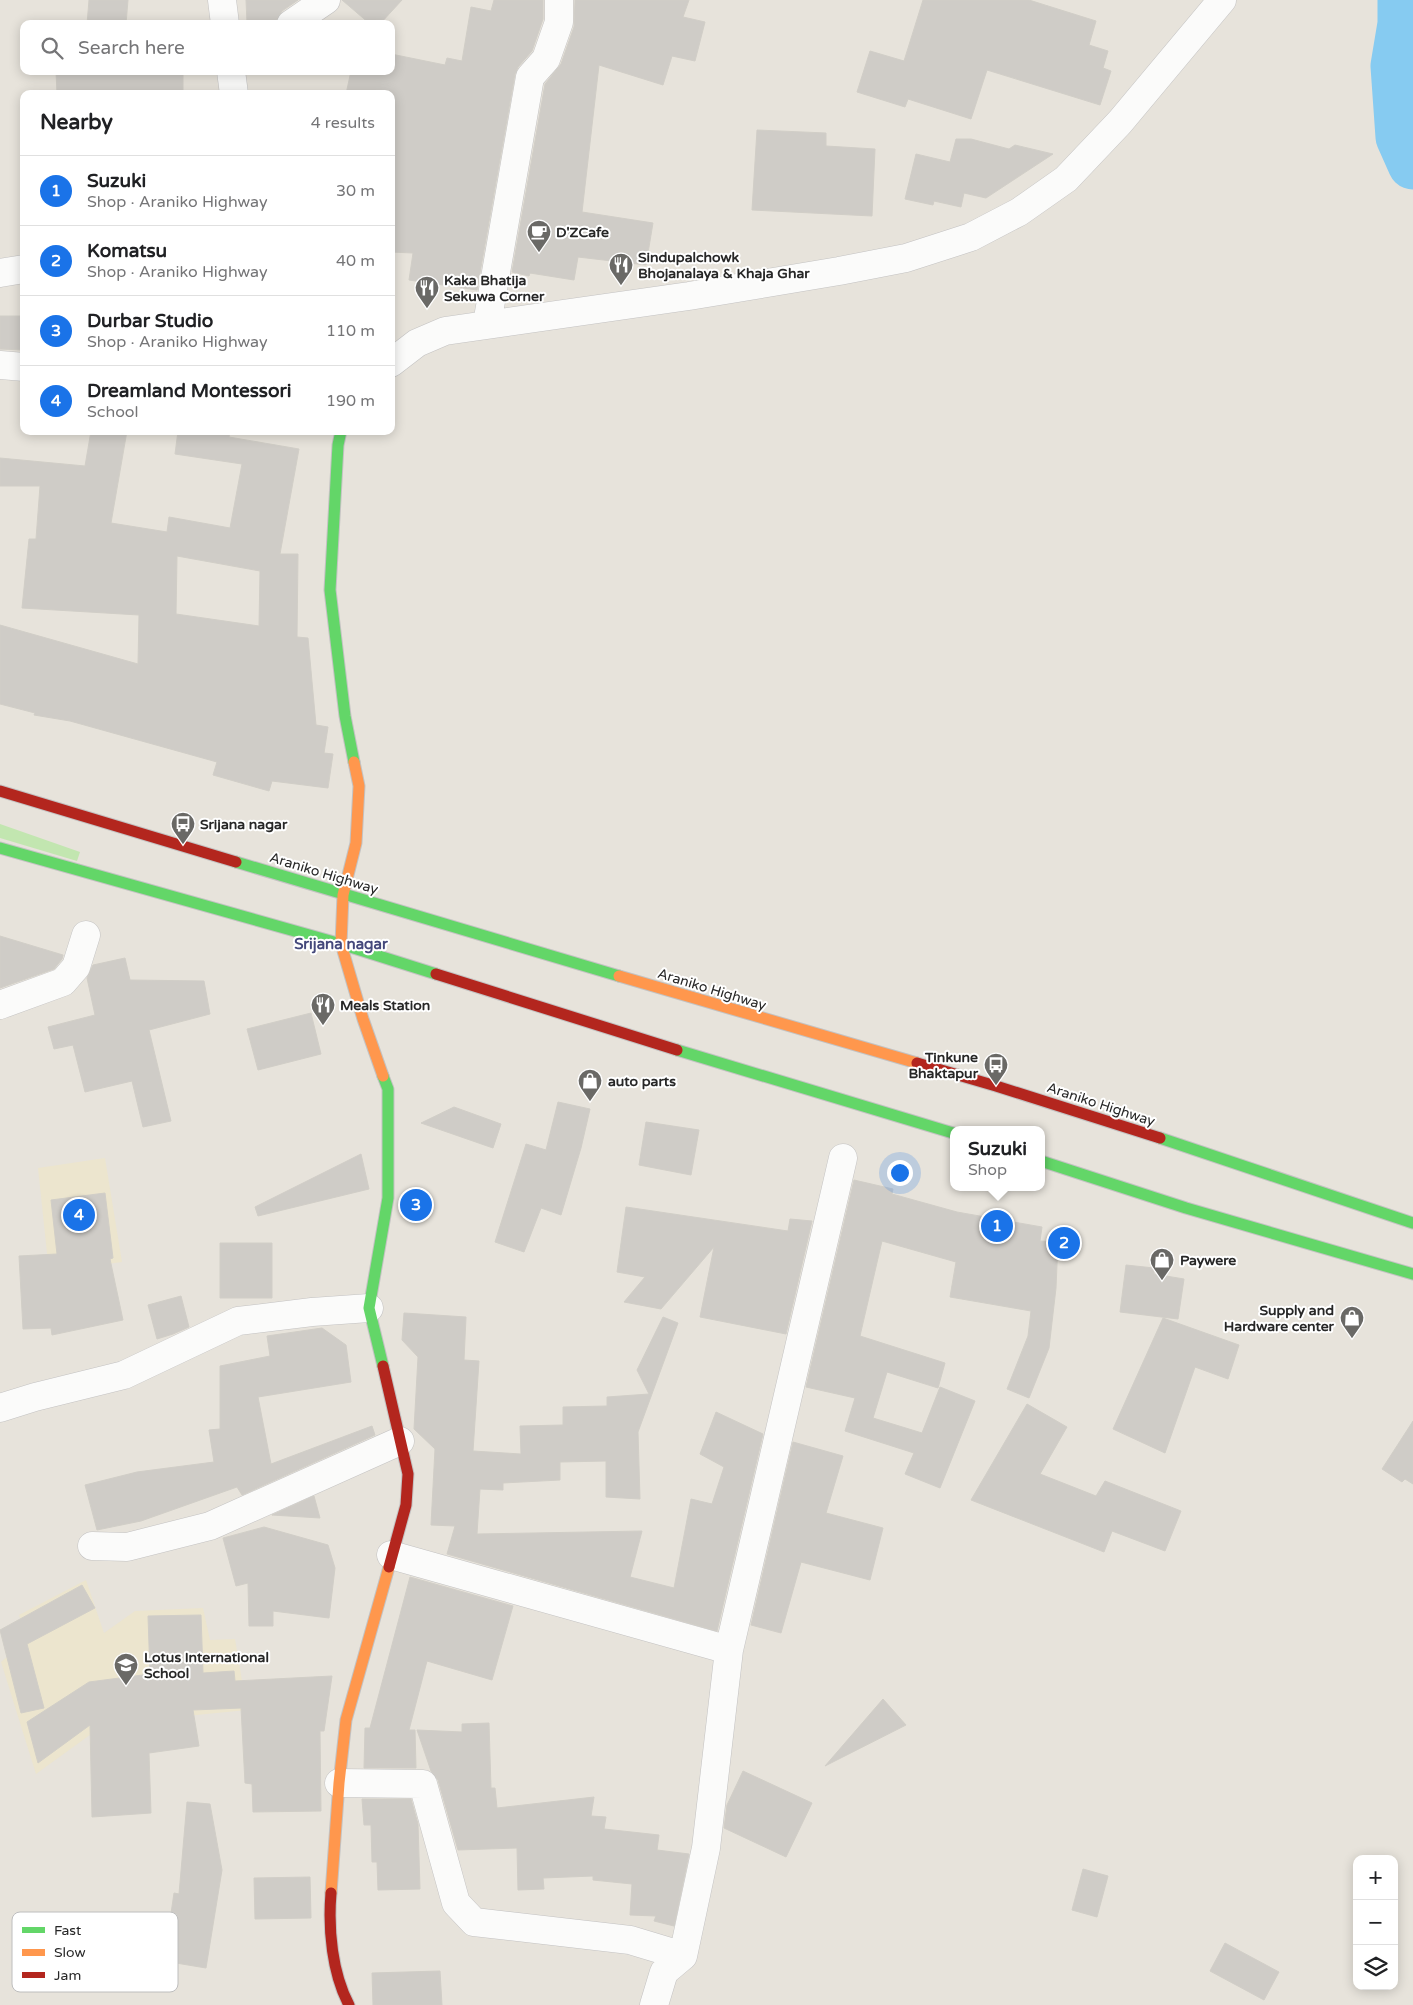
<!DOCTYPE html>
<html lang="en">
<head>
<meta charset="utf-8">
<style>
  body { margin:0; font-family:"Varela Round",sans-serif; background:#f6f6f6; color:#202124 }
  .controls { position:absolute; right:15px; bottom:15px; display:grid; overflow:hidden; border-radius:10px; box-shadow:0 2px 12px #0003 }
  .controls button { width:45px; height:45px; display:grid; place-items:center; padding:0; border:0; border-bottom:1px solid #e0e0e0; background:#fff; color:#202124; font:25px sans-serif }
  .you { position:absolute; left:899px; top:1172px; width:18px; height:18px; margin:-12px; border:4px solid #fff; border-radius:50%; background:#1a73e8; box-shadow:0 0 0 8px #1a73e833 }
  .badge { display:grid; place-items:center; width:32px; height:32px; border-radius:50%; background:#1a73e8; color:#fff; font-size:16px; font-weight:700 }
  .pin { position:absolute; translate:-50% -50%; border:2px solid #fff; box-shadow:0 1px 5px #0006 }
  .popup { position:absolute; left:950px; top:1126px; width:95px; height:65px; box-sizing:border-box; display:grid; place-content:center; border-radius:10px; background:#fff; filter:drop-shadow(0 1px 4px #0005); font-size:16px; white-space:nowrap; color:#757577 }
  .popup b { font-size:19px; color:#202124 }
  .popup::after { content:''; position:absolute; left:50%; top:100%; margin-left:-10px; border:10px solid transparent; border-top-color:#fff }
  .list { margin:0; padding:0; list-style:none }
  h2 { display:flex; justify-content:space-between; align-items:center; height:65px; margin:0; padding:0 20px; font-size:21px }
  h2 small { font-size:16px; font-weight:400; color:#757577 }
  .list li { display:grid; grid-template-columns:32px 1fr auto; gap:15px; align-items:center; box-sizing:border-box; height:70px; padding:0 20px; border-top:1px solid #e0e0e0 }
  .list b { display:block; font-size:19px; white-space:nowrap }
  .list p { margin:0; font-size:16px; white-space:nowrap; color:#757577 }
  .list em { font-size:16px; font-style:normal; color:#757577 }
  .icon { flex:none; width:28px; height:28px; fill:none; stroke:currentColor; stroke-width:2; stroke-linecap:round; stroke-linejoin:round }
  .map { position:relative; flex:none; width:1413px; height:2005px; overflow:hidden }
  .search { position:absolute; background:#fff; box-shadow:0 2px 12px #0003; left:20px; top:20px; width:375px; height:55px; display:flex; align-items:center; gap:12px; box-sizing:border-box; padding:0 18px; border-radius:10px; color:#757577; font-size:19px }
  .panel { position:absolute; background:#fff; box-shadow:0 2px 12px #0003; left:20px; top:90px; width:375px; height:345px; border-radius:10px }
  .map>svg:first-child { display:block }
  .education { fill:#ece5ce }
  .green { fill:#c2e6b0 }
  .lines { fill:none; stroke-linecap:round; stroke-linejoin:round }
  .river { stroke:#86cbf1; stroke-width:51 }
  .building { fill:#cfccc7; stroke:#d1cec7; fill-rule:evenodd }
  .street-casing { stroke:#c3c2c2; stroke-width:29 }
  .fast-casing { stroke:#c3c2c2; stroke-width:13 }
  .slow-casing { stroke:#c3c2c2; stroke-width:13 }
  .jam-casing { stroke:#c3c2c2; stroke-width:13 }
  .street { stroke:#fbfbfa; stroke-width:28 }
  .fast { stroke:#63d668; stroke-width:11 }
  .slow { stroke:#ff974d; stroke-width:11 }
  .jam { stroke:#b3261e; stroke-width:11 }
  .labels { text-anchor:middle; stroke-width:4; stroke-linejoin:round; paint-order:stroke }
  .poi-label { font-size:14px; font-weight:bold; fill:#272727; stroke:#fff; text-anchor:start }
  .street-label { font-size:14px; fill:#272727; stroke:#fff }
  .neighbourhood-label { font-size:15px; font-weight:bold; fill:#44487b; stroke:#fff }
  .key { fill:#fff; stroke:#bebebe; stroke-width:1 }
  .key-label { font-size:14px; fill:#272727 }
</style>
</head>
<body>
<div class="map">
<svg width="1413" height="2005" viewBox="0 0 1413 2005">
  <rect width="100%" height="100%" fill="#e7e3db"/>
  <path class="education" d="M 105,1158 L 122,1262 L 49,1272 L 38,1168 Z
    M 86,1580 L 104,1633 L 135,1611 L 203,1608 L 210,1640 L 235,1639 L 247,1710 L 105,1724 L 36,1774 L 1,1662 L 27,1640 L 19,1615 Z"/>
  <path class="green" d="M 0,824 L 80,852 L 77,861 L 0,838 Z"/>
  <g class="lines">
    <path class="river" d="M 1403,0 L 1403,24 L 1396,66 L 1401,137 L 1413,164"/>
  </g>
  <path class="building" d="M 89,0 L 128,0 L 126,24 L 87,24 Z
    M 246,0 L 298,0 L 282,11 L 276,21 L 247,23 Z
    M 342,0 L 402,0 L 380,24 L 370,24 Z
    M 494,0 L 543,0 L 543,19 L 532,51 L 518,67 L 515,74 L 477,290 L 409,280 L 413,253 L 391,252 L 391,94 L 346,94 L 351,71 L 391,71 L 391,54 L 445,65 L 447,58 L 462,61 L 471,7 L 491,11 Z
    M 575,0 L 689,0 L 683,17 L 705,22 L 695,61 L 672,56 L 663,85 L 599,65 L 582,212 L 653,223 L 646,265 L 578,257 L 574,280 L 530,273 L 529,276 L 512,272 L 545,84 L 561,64 L 574,27 Z
    M 923,0 L 1029,0 L 1096,21 L 1089,45 L 1108,51 L 1103,68 L 1111,71 L 1100,105 L 987,70 L 971,119 L 908,99 L 905,107 L 857,92 L 870,51 L 904,61 Z
    M 56,71 L 183,71 L 183,92 L 57,94 Z
    M 757,130 L 826,133 L 826,146 L 875,149 L 872,216 L 752,210 Z
    M 956,139 L 971,139 L 1009,149 L 1015,145 L 1053,154 L 986,198 L 964,193 L 961,207 L 934,201 L 933,205 L 905,199 L 916,154 L 950,162 Z
    M 0,316 L 24,316 L 24,350 L 0,349 Z
    M 91,431 L 127,431 L 111,523 L 167,532 L 169,517 L 230,528 L 242,464 L 175,454 L 178,431 L 230,431 L 229,437 L 299,449 L 280,554 L 298,554 L 297,637 L 308,638 L 316,725 L 328,727 L 324,753 L 333,754 L 328,788 L 272,781 L 269,791 L 213,775 L 217,762 L 70,721 L 34,715 L 35,713 L 0,704 L 0,625 L 138,664 L 139,615 L 22,608 L 29,539 L 36,539 L 40,486 L 0,486 L 0,458 L 85,466 ZM 177,556 L 260,571 L 259,626 L 176,614 Z
    M 0,936 L 63,955 L 62,959 L 54,969 L 0,988 Z
    M 125,958 L 130,980 L 204,981 L 210,1014 L 149,1030 L 171,1121 L 143,1127 L 132,1081 L 85,1092 L 73,1045 L 54,1049 L 48,1027 L 95,1015 L 87,978 L 93,965 Z
    M 311,1013 L 321,1054 L 258,1070 L 247,1029 Z
    M 558,1102 L 590,1109 L 581,1148 L 561,1215 L 541,1208 L 524,1252 L 495,1242 L 526,1144 L 546,1150 Z
    M 454,1107 L 501,1124 L 493,1148 L 421,1123 Z
    M 646,1122 L 699,1130 L 691,1175 L 639,1165 Z
    M 361,1154 L 369,1189 L 258,1216 L 255,1207 Z
    M 854,1180 L 893,1189 L 892,1194 L 957,1212 L 1042,1227 L 1040,1241 L 1058,1242 L 1056,1288 L 1049,1348 L 1029,1398 L 1007,1389 L 1028,1336 L 1031,1311 L 950,1297 L 956,1262 L 882,1241 L 860,1336 L 945,1363 L 938,1388 L 887,1372 L 873,1418 L 922,1433 L 940,1387 L 975,1401 L 940,1488 L 905,1474 L 914,1453 L 845,1431 L 855,1398 L 806,1387 Z
    M 105,1193 L 113,1258 L 110,1259 L 123,1320 L 52,1335 L 51,1328 L 23,1329 L 19,1256 L 57,1254 L 51,1200 Z
    M 626,1207 L 788,1231 L 790,1219 L 812,1221 L 786,1334 L 700,1317 L 714,1247 L 661,1309 L 624,1302 L 645,1277 L 617,1272 Z
    M 220,1243 L 272,1243 L 272,1298 L 220,1298 Z
    M 1126,1265 L 1154,1268 L 1154,1274 L 1184,1279 L 1178,1319 L 1120,1312 Z
    M 181,1296 L 189,1327 L 173,1334 L 157,1339 L 148,1305 Z
    M 404,1313 L 466,1317 L 464,1360 L 479,1361 L 473,1451 L 521,1454 L 520,1426 L 563,1425 L 563,1407 L 607,1406 L 607,1397 L 649,1394 L 637,1370 L 663,1317 L 678,1323 L 638,1432 L 640,1499 L 606,1497 L 606,1461 L 560,1462 L 560,1480 L 503,1483 L 503,1490 L 480,1489 L 477,1534 L 642,1531 L 630,1577 L 674,1588 L 691,1499 L 712,1504 L 724,1467 L 700,1454 L 716,1412 L 763,1434 L 717,1631 L 447,1554 L 455,1526 L 431,1525 L 435,1449 L 414,1429 L 418,1357 L 402,1340 Z
    M 1163,1318 L 1239,1345 L 1228,1379 L 1195,1367 L 1165,1453 L 1113,1429 Z
    M 322,1328 L 346,1345 L 351,1382 L 258,1397 L 271,1464 L 372,1426 L 375,1435 L 242,1495 L 237,1487 L 141,1521 L 97,1530 L 85,1485 L 137,1472 L 214,1462 L 209,1430 L 220,1429 L 220,1366 L 270,1356 L 267,1336 Z
    M 1027,1404 L 1067,1427 L 1040,1474 L 1096,1496 L 1105,1481 L 1181,1511 L 1165,1551 L 1112,1531 L 1104,1552 L 971,1500 Z
    M 1413,1421 L 1413,1484 L 1405,1479 L 1402,1482 L 1382,1469 Z
    M 793,1442 L 843,1456 L 826,1513 L 883,1528 L 870,1580 L 801,1562 L 781,1633 L 751,1625 Z
    M 314,1496 L 320,1518 L 272,1515 Z
    M 264,1527 L 328,1545 L 335,1568 L 329,1618 L 273,1611 L 273,1626 L 249,1626 L 248,1583 L 236,1586 L 223,1538 Z
    M 410,1577 L 513,1606 L 492,1680 L 427,1661 L 409,1730 L 415,1730 L 416,1768 L 364,1768 L 365,1728 L 370,1728 Z
    M 82,1585 L 95,1608 L 27,1644 L 44,1708 L 21,1713 L 0,1630 Z
    M 201,1615 L 203,1673 L 234,1671 L 235,1681 L 332,1676 L 324,1731 L 320,1731 L 321,1811 L 253,1812 L 252,1784 L 245,1783 L 241,1708 L 193,1710 L 199,1746 L 149,1753 L 151,1813 L 92,1817 L 90,1725 L 38,1763 L 27,1722 L 89,1682 L 150,1674 L 148,1616 Z
    M 883,1699 L 906,1725 L 825,1766 Z
    M 489,1723 L 491,1788 L 495,1788 L 497,1808 L 594,1797 L 591,1816 L 606,1817 L 604,1829 L 659,1835 L 657,1850 L 689,1854 L 674,1926 L 654,1921 L 656,1916 L 630,1915 L 632,1884 L 593,1880 L 593,1876 L 543,1878 L 544,1889 L 518,1890 L 517,1848 L 458,1850 L 438,1780 L 431,1771 L 417,1730 L 462,1732 L 462,1724 Z
    M 743,1771 L 812,1803 L 786,1857 L 724,1828 L 727,1805 Z
    M 362,1799 L 411,1799 L 418,1824 L 420,1889 L 378,1890 L 377,1862 L 372,1862 L 371,1825 L 364,1825 Z
    M 187,1802 L 210,1804 L 222,1870 L 206,1968 L 164,1961 L 174,1893 L 179,1894 Z
    M 1083,1869 L 1108,1876 L 1097,1917 L 1072,1910 Z
    M 310,1877 L 311,1918 L 255,1919 L 254,1878 Z
    M 1225,1943 L 1279,1972 L 1264,2000 L 1210,1971 Z
    M 440,1971 L 442,2005 L 373,2005 L 372,1973 Z"/>
  <g class="lines">
    <defs>
      <path id="street" d="M 222,0 L 225,24
        M 291,24 L 326,0
        M 231,71 L 234,94
        M 0,273 L 24,269
        M 487,324 L 530,77 L 546,59 L 559,22 L 559,0
        M 391,363 L 417,343 L 445,331 L 689,296 L 839,271 L 906,258 L 971,237 L 1019,212 L 1066,179 L 1120,122 L 1222,0
        M 0,365 L 24,367
        M 0,1005 L 63,982 L 76,967 L 86,935
        M 0,1408 L 35,1397 L 124,1375 L 238,1321 L 312,1312 L 369,1308
        M 92,1546 L 127,1547 L 210,1526 L 400,1441
        M 391,1555 L 729,1650
        M 339,1783 L 423,1784 L 456,1903 L 474,1922 L 630,1940 L 683,1956
        M 654,2005 L 664,1972 L 683,1956 L 706,1848 L 729,1650 L 843,1158"/>
      <path id="fast" d="M 341,431 L 338,445 L 330,590 L 345,716 L 354,762
        M 0,848 L 341,944 L 436,974
        M 236,862 L 619,976
        M 677,1050 L 953,1133
        M 1160,1138 L 1413,1223
        M 1041,1161 L 1186,1208 L 1413,1274
        M 383,1366 L 369,1308 L 388,1198 L 388,1089 L 383,1076"/>
      <path id="slow" d="M 354,762 L 359,786 L 356,843 L 343,895 L 341,944 L 363,1019 L 383,1076
        M 619,976 L 917,1063
        M 331,1893 L 339,1783 L 346,1720 L 389,1567"/>
      <path id="jam" d="M 0,791 L 236,862
        M 436,974 L 677,1050
        M 917,1063 L 996,1086 L 1160,1138
        M 383,1366 L 408,1474 L 406,1505 L 389,1567
        M 331,1893 C 328,1929 332,1973 349,2005"/>
    </defs>
    <use href="#street" class="street-casing"/>
    <use href="#fast" class="fast-casing"/>
    <use href="#slow" class="slow-casing"/>
    <use href="#jam" class="jam-casing"/>
    <use href="#street" class="street"/>
    <use href="#fast" class="fast"/>
    <use href="#slow" class="slow"/>
    <use href="#jam" class="jam"/>
  </g>
  <defs>
    <symbol id="cafe-pin" viewBox="-11 -11 22 30"><path d="M0 17L-7.5 6A9.5 9.5 0 1 1 7.5 6Z" fill="#6a6966" stroke="#fff"/><path d="M-5.5-4.5H6V0H3Q3 3.5 0 3.5H-2.5Q-5.5 3.5-5.5 0ZM3-3.2v2h1.7v-2ZM-6 4.5H4V6H-6Z" fill="#fff"/></symbol>
    <symbol id="restaurant-pin" viewBox="-11 -11 22 30"><path d="M0 17L-7.5 6A9.5 9.5 0 1 1 7.5 6Z" fill="#6a6966" stroke="#fff"/><path d="M-5-6h1v4h1v-4h1v4h1v-4h1v5L-1.5 .5V6h-2V.5L-5-1ZM5-6V6H3V1.5H1.5Q1.5-4 5-6Z" fill="#fff"/></symbol>
    <symbol id="bus-pin" viewBox="-11 -11 22 30"><path d="M0 17L-7.5 6A9.5 9.5 0 1 1 7.5 6Z" fill="#6a6966" stroke="#fff"/><path d="M-5-6H5V4H4V6H2V4H-2V6H-4V4H-5ZM-3.5-4V0h7V-4ZM-3.5 1.2v1.5H-2V1.2ZM2 1.2v1.5H3.5V1.2Z" fill="#fff"/></symbol>
    <symbol id="shop-pin" viewBox="-11 -11 22 30"><path d="M0 17L-7.5 6A9.5 9.5 0 1 1 7.5 6Z" fill="#6a6966" stroke="#fff"/><path d="M-5-2.5h2.3a2.7 3.5 0 0 1 5.4 0H5L5.5 6h-11ZM-1.5-2.5h3a1.5 2.3 0 0 0-3 0Z" fill="#fff"/></symbol>
    <symbol id="school-pin" viewBox="-11 -11 22 30"><path d="M0 17L-7.5 6A9.5 9.5 0 1 1 7.5 6Z" fill="#6a6966" stroke="#fff"/><path d="M0-5L7-2L0 1L-7-2ZM-4 1L0 2.5L4 1V4Q0 6-4 4Z" fill="#fff"/></symbol>
  </defs>
  <g fill-rule="evenodd">
    <use href="#cafe-pin" x="525" y="218" width="28" height="38"/>
    <use href="#restaurant-pin" x="607" y="251" width="28" height="38"/>
    <use href="#restaurant-pin" x="413" y="274" width="28" height="38"/>
    <use href="#bus-pin" x="169" y="810" width="28" height="38"/>
    <use href="#restaurant-pin" x="309" y="991" width="28" height="38"/>
    <use href="#bus-pin" x="982" y="1051" width="28" height="38"/>
    <use href="#shop-pin" x="576" y="1067" width="28" height="38"/>
    <use href="#shop-pin" x="1148" y="1246" width="28" height="38"/>
    <use href="#shop-pin" x="1338" y="1304" width="28" height="38"/>
    <use href="#school-pin" x="112" y="1651" width="28" height="38"/>
  </g>
  <g class="labels">
    <g class="poi-label">
      <text x="556" y="237">D'ZCafe</text>
      <text x="638" y="262">Sindupalchowk<tspan x="638" dy="16">Bhojanalaya &amp; Khaja Ghar</tspan></text>
      <text x="444" y="285">Kaka Bhatija<tspan x="444" dy="16">Sekuwa Corner</tspan></text>
      <text x="200" y="829">Srijana nagar</text>
      <text x="340" y="1010">Meals Station</text>
      <text x="978" y="1062" text-anchor="end">Tinkune<tspan x="978" dy="16">Bhaktapur</tspan></text>
      <text x="608" y="1086">auto parts</text>
      <text x="1180" y="1265">Paywere</text>
      <text x="1334" y="1315" text-anchor="end">Supply and<tspan x="1334" dy="16">Hardware center</tspan></text>
      <text x="144" y="1662">Lotus International<tspan x="144" dy="16">School</tspan></text>
    </g>
    <g class="street-label">
      <text transform="translate(324 873) rotate(17)" y="5">Araniko Highway</text>
      <text transform="translate(712 989) rotate(17)" y="5">Araniko Highway</text>
      <text transform="translate(1101 1104) rotate(18)" y="5">Araniko Highway</text>
    </g>
    <g class="neighbourhood-label">
      <text x="341" y="949">Srijana nagar</text>
    </g>
  </g>
  <rect x="12" y="1912" width="166" height="80" rx="8" class="key"/>
  <rect x="22" y="1927" width="23" height="6" fill="#63d668"/>
  <rect x="22" y="1949" width="23" height="7" fill="#ff974d"/>
  <rect x="22" y="1972" width="23" height="6" fill="#b3261e"/>
  <g class="key-label">
    <text x="54" y="1935">Fast</text>
    <text x="54" y="1957">Slow</text>
    <text x="54" y="1980">Jam</text>
  </g>
</svg>
<div class="controls">
<button>+</button>
<button>−</button>
<button><svg class="icon" aria-label="layers" viewBox="0 0 24 24"><path d="M12 4l9 5-9 5-9-5zM3 14l9 5 9-5"/></svg></button>
</div>
<div class="you"></div>
<div class="pin badge" style="left:997px;top:1226px">1</div>
<div class="popup"><b>Suzuki</b>Shop</div>
<div class="pin badge" style="left:1064px;top:1243px">2</div>
<div class="pin badge" style="left:416px;top:1205px">3</div>
<div class="pin badge" style="left:79px;top:1215px">4</div>
<div class="search"><svg class="icon" aria-label="search" viewBox="0 0 24 24"><circle cx="10" cy="10" r="6"/><path d="M15 15l6 6"/></svg>Search here</div>
<section class="panel">
<h2>Nearby<small>4 results</small></h2>
<ul class="list">
<li><span class="badge">1</span><div><b>Suzuki</b><p>Shop · Araniko Highway</p></div><em>30 m</em></li>
<li><span class="badge">2</span><div><b>Komatsu</b><p>Shop · Araniko Highway</p></div><em>40 m</em></li>
<li><span class="badge">3</span><div><b>Durbar Studio</b><p>Shop · Araniko Highway</p></div><em>110 m</em></li>
<li><span class="badge">4</span><div><b>Dreamland Montessori</b><p>School</p></div><em>190 m</em></li>
</ul>
</section>
</div>
</body>
</html>
